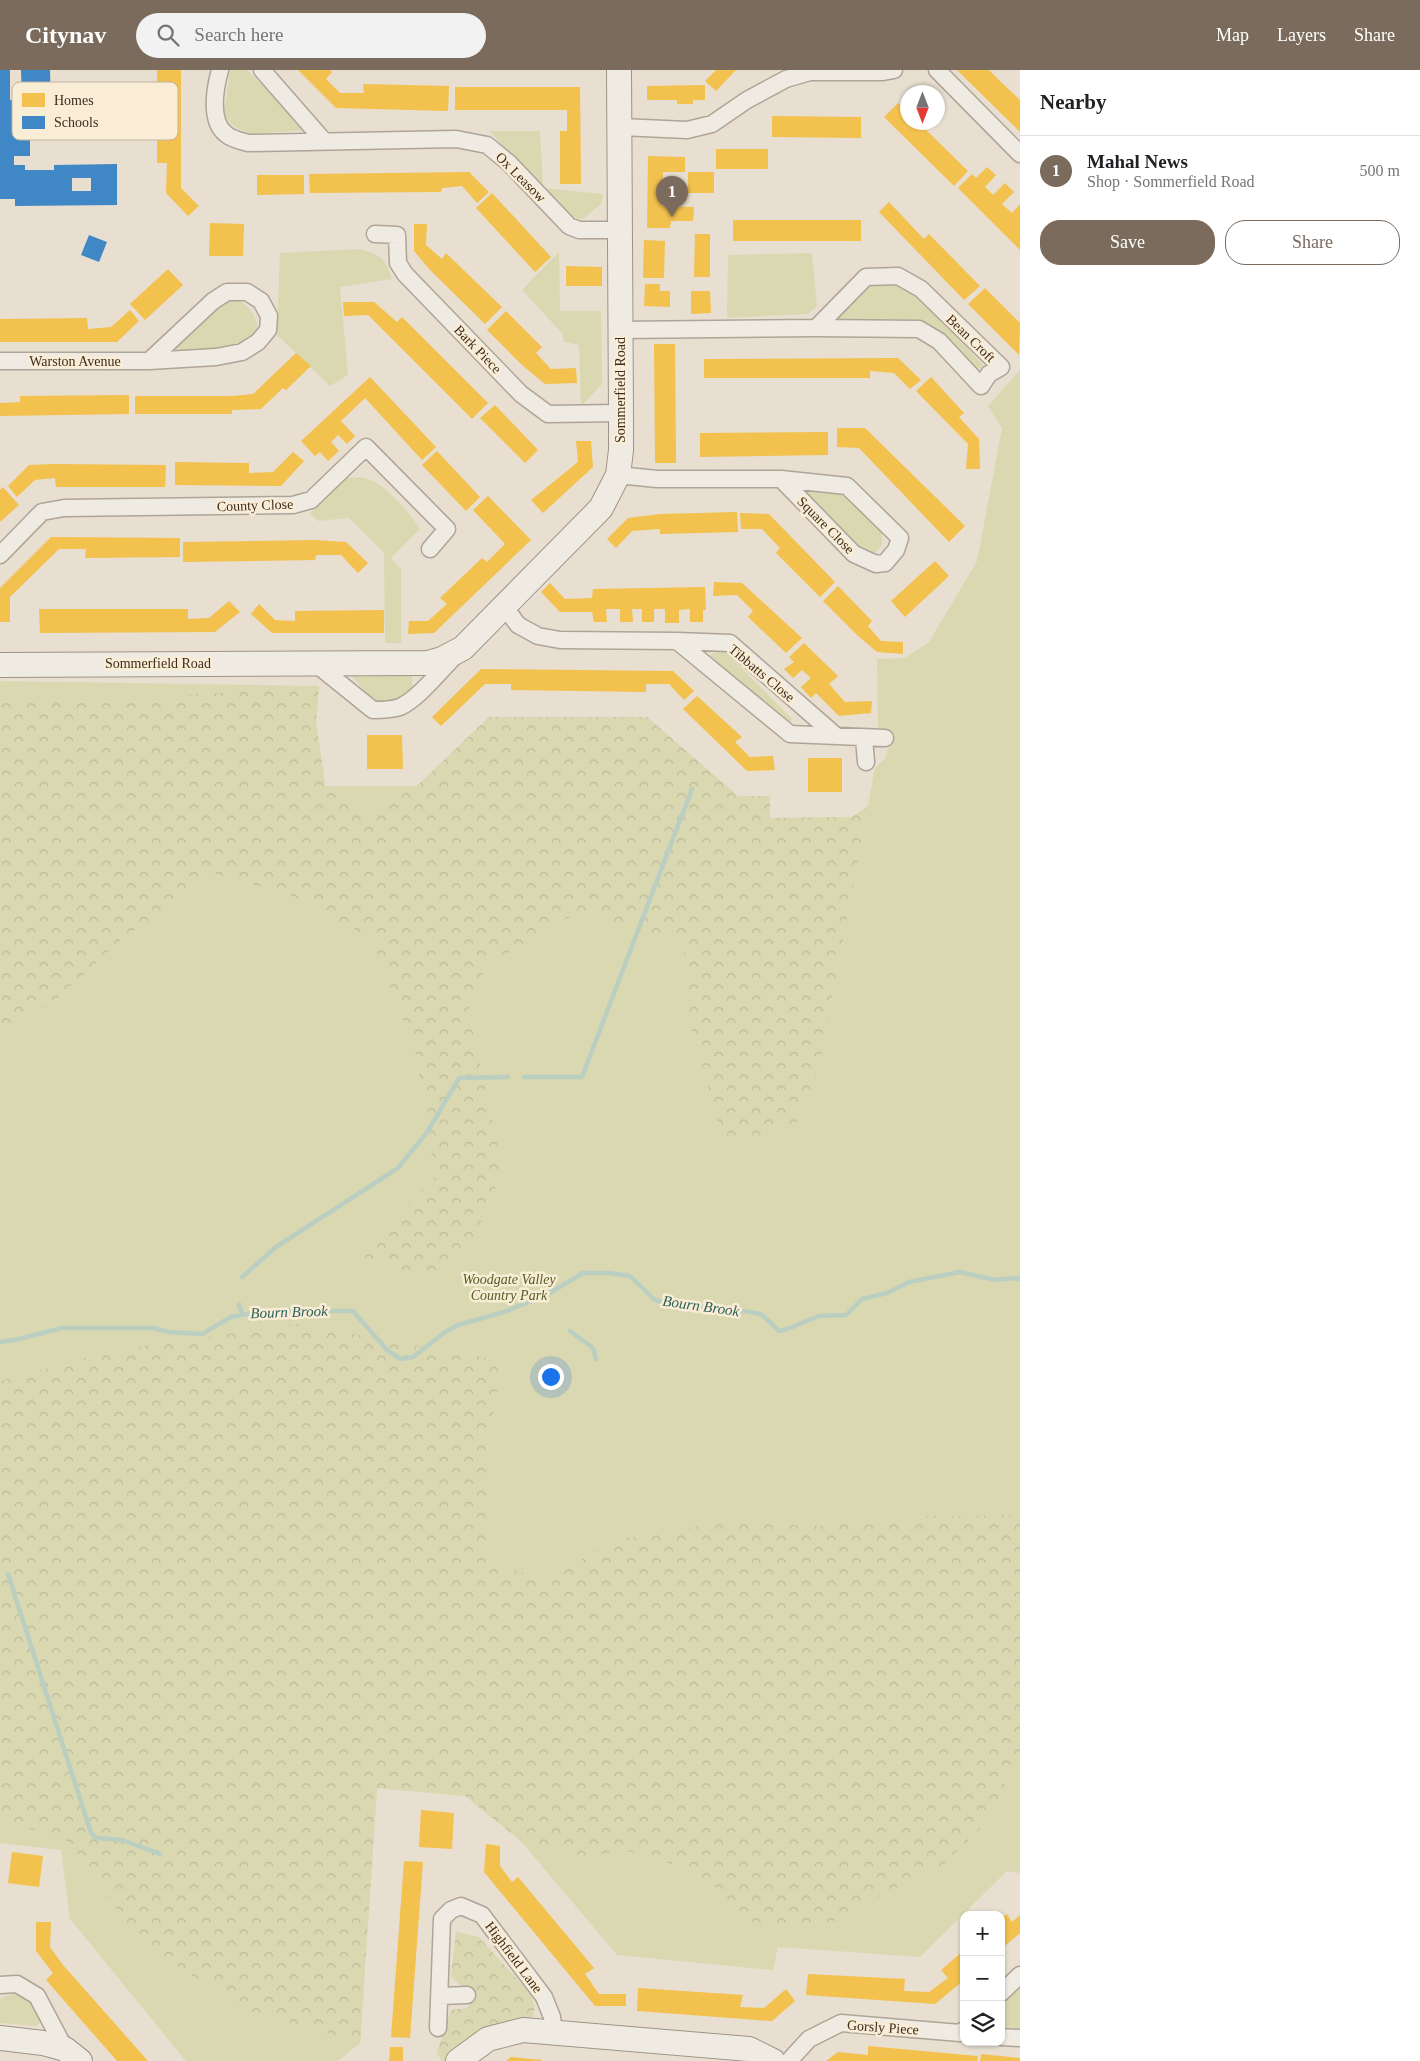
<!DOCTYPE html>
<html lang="en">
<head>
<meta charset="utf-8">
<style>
  body { margin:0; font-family:"Times New Roman",serif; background:#f2f2f2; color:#202124 }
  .controls { position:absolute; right:15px; bottom:15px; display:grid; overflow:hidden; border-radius:10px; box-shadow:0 1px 4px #0004 }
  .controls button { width:45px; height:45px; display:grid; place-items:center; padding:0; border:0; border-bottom:1px solid #e0e0e0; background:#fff; color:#202124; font:25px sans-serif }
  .compass { position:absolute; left:900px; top:15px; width:45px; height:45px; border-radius:50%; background:#fff; box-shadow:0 1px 4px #0004; rotate:180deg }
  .you { position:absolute; left:550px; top:1306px; width:18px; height:18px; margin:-12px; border:4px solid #fff; border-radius:50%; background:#1a73e8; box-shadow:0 0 0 8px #1a73e833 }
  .badge { display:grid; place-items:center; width:32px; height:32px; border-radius:50%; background:#7a6b5c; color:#fff; font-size:16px; font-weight:700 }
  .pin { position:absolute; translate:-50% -41px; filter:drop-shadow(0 1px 2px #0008) }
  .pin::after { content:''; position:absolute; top:26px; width:18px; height:15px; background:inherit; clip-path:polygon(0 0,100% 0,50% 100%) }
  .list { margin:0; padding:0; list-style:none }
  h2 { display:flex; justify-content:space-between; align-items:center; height:65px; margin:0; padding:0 20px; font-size:21px }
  h2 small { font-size:16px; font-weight:400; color:#757577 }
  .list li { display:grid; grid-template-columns:32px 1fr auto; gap:15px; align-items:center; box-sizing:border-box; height:70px; padding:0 20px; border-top:1px solid #e0e0e0 }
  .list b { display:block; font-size:19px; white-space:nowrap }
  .list p { margin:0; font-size:16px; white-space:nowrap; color:#757577 }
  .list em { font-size:16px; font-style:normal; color:#757577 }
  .actions { display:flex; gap:10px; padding:15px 20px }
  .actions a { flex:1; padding:11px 0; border:1px solid #7a6b5c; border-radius:20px; text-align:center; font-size:18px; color:#7a6b5c }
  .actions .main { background:#7a6b5c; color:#fff }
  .icon { flex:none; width:28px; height:28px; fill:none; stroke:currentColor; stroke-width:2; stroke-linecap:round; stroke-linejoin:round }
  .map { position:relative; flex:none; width:1020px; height:1991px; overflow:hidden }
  header { display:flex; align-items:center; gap:30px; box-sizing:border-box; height:70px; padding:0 25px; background:#7a6b5c; color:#fff }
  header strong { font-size:24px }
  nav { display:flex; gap:28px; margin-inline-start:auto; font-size:18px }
  .search { width:350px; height:45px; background:#f2f2f2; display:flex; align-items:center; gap:12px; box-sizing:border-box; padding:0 18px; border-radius:28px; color:#757577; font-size:19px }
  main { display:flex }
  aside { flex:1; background:#fff }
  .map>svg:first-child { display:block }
  .green { fill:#dad8b1 }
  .forest { fill:url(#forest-crowns) }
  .homes { fill:#f2c14e }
  .schools { fill:#3f88c5; fill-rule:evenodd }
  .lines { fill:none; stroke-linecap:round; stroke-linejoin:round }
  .stream { stroke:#bacec1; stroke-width:4.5 }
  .street-casing { stroke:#aea498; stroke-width:19 }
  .secondary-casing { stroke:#9d9488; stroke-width:26 }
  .street { stroke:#f0ebe2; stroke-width:16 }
  .secondary { stroke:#f0ebe2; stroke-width:24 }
  .labels { text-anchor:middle; stroke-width:5; stroke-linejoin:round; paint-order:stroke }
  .street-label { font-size:14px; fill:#3f2c1e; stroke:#f9edd6 }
  .park-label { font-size:14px; font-style:italic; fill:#525d23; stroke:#f9edd6 }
  .water-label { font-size:15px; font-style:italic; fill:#2c6059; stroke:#f9edd6 }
  .key { fill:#f9edd6; stroke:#c1b39f; stroke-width:1 }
  .key-label { font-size:14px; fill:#3f2c1e }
</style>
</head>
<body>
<header>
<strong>Citynav</strong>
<div class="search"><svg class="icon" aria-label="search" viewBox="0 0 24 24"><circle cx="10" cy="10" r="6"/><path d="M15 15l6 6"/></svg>Search here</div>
<nav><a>Map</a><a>Layers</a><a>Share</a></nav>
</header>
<main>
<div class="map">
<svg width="1020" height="1991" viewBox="0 0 1020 1991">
  <defs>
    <pattern id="forest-crowns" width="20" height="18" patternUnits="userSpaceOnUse" patternTransform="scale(1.25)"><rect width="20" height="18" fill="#dad8b1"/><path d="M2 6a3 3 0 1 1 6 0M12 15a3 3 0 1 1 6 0" fill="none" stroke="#bcba98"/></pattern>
  </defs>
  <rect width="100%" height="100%" fill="#e8dfd0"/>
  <path class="green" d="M 230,0 L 247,0 L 308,60 L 252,64 L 234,57 L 224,45 Z
    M 489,61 L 540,61 L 543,118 L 603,124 L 601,134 L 583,149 L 573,148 Z
    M 359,179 C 381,185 385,188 392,209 L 340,217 L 348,305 L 330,316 L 277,265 L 280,183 Z
    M 559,182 L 560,241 L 601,241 L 602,314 L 581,336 L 579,275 L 564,272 L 562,263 L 522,220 Z
    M 812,183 L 817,236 L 808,244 L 727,248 L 728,185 Z
    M 896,209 L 914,221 L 984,296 L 975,301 L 942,270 L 827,252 L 870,213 Z
    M 239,230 C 254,241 261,252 255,270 L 216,285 L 166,281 L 226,231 Z
    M 1020,300 L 1020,1803 L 1007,1801 L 920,1887 L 778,1877 L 773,1900 L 617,1885 L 520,1770 L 465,1726 L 377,1718 L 360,1973 L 338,1991 L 186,1991 L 70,1849 L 61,1780 L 0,1773 L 0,611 L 319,616 L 316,651 L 325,716 L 417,716 L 489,647 L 647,647 L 738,726 L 770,726 L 770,748 L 852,747 L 868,736 L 875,698 L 885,689 L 891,670 L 878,657 L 877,589 L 905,588 L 929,572 L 977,491 L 1002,358 L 988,336 Z
    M 344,408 C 351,408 358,407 364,408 C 383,411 410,443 420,459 L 391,488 L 401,499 L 401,573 L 385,573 L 384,483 L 349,448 L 318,451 L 310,443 Z
    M 806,419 L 841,419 L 882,462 L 882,475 L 875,483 C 849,482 819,442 801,424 Z
    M 723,579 L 793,650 L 786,653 L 709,585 Z
    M 412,605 L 413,624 L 395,634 L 374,632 L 352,606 Z
    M 1020,1915 L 1020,1959 L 1001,1956 L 1001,1932 Z
    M 11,1924 L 24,1925 L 36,1938 L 41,1952 L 36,1956 L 0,1953 L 0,1929 Z"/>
  <path class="forest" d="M 319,616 L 316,651 L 325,716 L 363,749 L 417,716 L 489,647 L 647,647 L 738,726 L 770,726 L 770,748 L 852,747 L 868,736 L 819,998 L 795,1056 L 725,1076 L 689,950 L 684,874 L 582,840 L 487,895 L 468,940 L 503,1100 L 472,1173 L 426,1207 L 355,1185 L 435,1107 L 415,980 L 371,868 L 287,824 L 215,804 L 124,867 L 58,928 L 0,963 L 0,628 L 119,630 Z
    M 298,1254 L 503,1291 L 486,1382 L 490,1491 L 546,1511 L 615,1470 L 717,1453 L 821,1456 L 932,1446 L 1020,1445 L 1020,1687 L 1012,1696 L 991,1748 L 941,1797 L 884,1824 L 833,1852 L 760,1859 L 708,1811 L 642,1781 L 576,1786 L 520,1770 L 465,1726 L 377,1718 L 360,1973 L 244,1939 L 137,1870 L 96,1807 L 63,1766 L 0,1753 L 0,1311 L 116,1280 Z
    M 456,1862 L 479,1867 L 531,1925 L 535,1938 L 532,1950 L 449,1991 L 441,1991 L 437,1982 L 451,1940 L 467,1938 L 473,1929 L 451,1906 Z"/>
  <path class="homes" d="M 157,0 L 181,0 L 181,118 L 199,136 L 188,146 L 166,123 L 167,93 L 157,93 Z
    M 298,0 L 330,0 L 332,2 L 326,9 L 340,23 L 364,23 L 363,14 L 449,16 L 448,41 L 336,38 Z
    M 716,0 L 736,0 L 716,21 L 705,11 Z
    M 957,0 L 989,0 L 1002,13 L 1020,30 L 1020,62 Z
    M 705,15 L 705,30 L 693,30 L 693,34 L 677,34 L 677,30 L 647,30 L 647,16 Z
    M 455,17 L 580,17 L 581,114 L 560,114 L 560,61 L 567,61 L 567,40 L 455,40 Z
    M 898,33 L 908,42 L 908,52 L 918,52 L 968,101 L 954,116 L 884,47 Z
    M 772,46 L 861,47 L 861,68 L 772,67 Z
    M 716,79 L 768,79 L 768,99 L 716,99 Z
    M 648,86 L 685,87 L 685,102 L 663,102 L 662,136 L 694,137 L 693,151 L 671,151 L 670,158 L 647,158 Z
    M 987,97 L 996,105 L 985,117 L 993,125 L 1005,113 L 1014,122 L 1002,134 L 1012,143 L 1020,134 L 1020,180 L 958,118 L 972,104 L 976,108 Z
    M 469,102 L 489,122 L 477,133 L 462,116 L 442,118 L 441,122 L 310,123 L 309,104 Z
    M 688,102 L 714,102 L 714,123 L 688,123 Z
    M 257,105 L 304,105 L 304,124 L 257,125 Z
    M 492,123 L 551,187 L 535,202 L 476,138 Z
    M 889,132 L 924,169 L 929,164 L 980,216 L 964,230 L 879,142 Z
    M 733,150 L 861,150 L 861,171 L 733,171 Z
    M 210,153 L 244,154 L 243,186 L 209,186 Z
    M 414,154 L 427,154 L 426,175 L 442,189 L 446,183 L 502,237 L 485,254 L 430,200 L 414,181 Z
    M 695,164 L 710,164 L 710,207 L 694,207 Z
    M 644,170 L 665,171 L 664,208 L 643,208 Z
    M 566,196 L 602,197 L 602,216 L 566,216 Z
    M 168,199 L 183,215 L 145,250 L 130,234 Z
    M 645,214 L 660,214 L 660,221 L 670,221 L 670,237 L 644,236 Z
    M 985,218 L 1020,253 L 1019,285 L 968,234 Z
    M 691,221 L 710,221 L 711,243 L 691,244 Z
    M 343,232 L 374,232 L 397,252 L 402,247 L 488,333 L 472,349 L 368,245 L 344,246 Z
    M 130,240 L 139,251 L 117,272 L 0,272 L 0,249 L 87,248 L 88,259 L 111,257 Z
    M 506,241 L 542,277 L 536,283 L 551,299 L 576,298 L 577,313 L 545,314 L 523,296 L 487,260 Z
    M 654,274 L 675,274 L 676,393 L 655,393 Z
    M 296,283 L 311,296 L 286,320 L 283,318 L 261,339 L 232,340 L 232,344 L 135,344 L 135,326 L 232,326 L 253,324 Z
    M 898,288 L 921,310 L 910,319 L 894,303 L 870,301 L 870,308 L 704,308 L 704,289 Z
    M 370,307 L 436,377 L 422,390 L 365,328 L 341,351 L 355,366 L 347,374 L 338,365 L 331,372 L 339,381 L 328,391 L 320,382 L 315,386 L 301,371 Z
    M 931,307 L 964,343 L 959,347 L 979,369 L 980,399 L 966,399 L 968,374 L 916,321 Z
    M 129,325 L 129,344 L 0,346 L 0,333 L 20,332 L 20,326 Z
    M 495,335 L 538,380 L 525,393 L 480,348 Z
    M 837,358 L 865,358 L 965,456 L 949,472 L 859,378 L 837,377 Z
    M 828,362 L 828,385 L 700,387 L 700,363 Z
    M 576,371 L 591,371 L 593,397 L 543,443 L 531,430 L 578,392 Z
    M 437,381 L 480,427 L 466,441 L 422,395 Z
    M 293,382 L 304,391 L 281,416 L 175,415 L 175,392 L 249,393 L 249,403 L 273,402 Z
    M 55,394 L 166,395 L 165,417 L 56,417 L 55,408 L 35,410 L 17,427 L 8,416 L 29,395 Z
    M 3,417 L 19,435 L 0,452 L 0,420 Z
    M 488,426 L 531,470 L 434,563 L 408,564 L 409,551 L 428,551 L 447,534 L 440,528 L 482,488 L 487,492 L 505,474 L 473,440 Z
    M 737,442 L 738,462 L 660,464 L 660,459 L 632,461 L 616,478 L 607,469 L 628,448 L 660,444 Z
    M 740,443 L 769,444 L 835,512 L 820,527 L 776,483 L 780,478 L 762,459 L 741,459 Z
    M 51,467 L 180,468 L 180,487 L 85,488 L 86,479 L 59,479 L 10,527 L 10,552 L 0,552 L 0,518 Z
    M 315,470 L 346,472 L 368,493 L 358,503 L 341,485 L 316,485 L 315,490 L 183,492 L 183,472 Z
    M 935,491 L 949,506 L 905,547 L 891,531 Z
    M 714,512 L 742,513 L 802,568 L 786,583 L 748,547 L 753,541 L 737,525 L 713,526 Z
    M 550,513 L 565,529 L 592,528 L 593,519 L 705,517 L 706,540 L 703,540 L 703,552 L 690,552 L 690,539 L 679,540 L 679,553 L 665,553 L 665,539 L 654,539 L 654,552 L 642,552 L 642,539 L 632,539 L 633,552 L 620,552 L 620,539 L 606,539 L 607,552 L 594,552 L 592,542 L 560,542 L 541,522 Z
    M 838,516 L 872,551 L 868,556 L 881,571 L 903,572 L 903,584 L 877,582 L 857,565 L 823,531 Z
    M 229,531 L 240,542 L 215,562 L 40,563 L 39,539 L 188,539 L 188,549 L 209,548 Z
    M 259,534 L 275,550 L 295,551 L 295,541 L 384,540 L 384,563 L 272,563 L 251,544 Z
    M 804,573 L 838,606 L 829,614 L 845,632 L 872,631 L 871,643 L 839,646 L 816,623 L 811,628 L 801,617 L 811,608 L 802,600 L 793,608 L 784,599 L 794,592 L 789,587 Z
    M 481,599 L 673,601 L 694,621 L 684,630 L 669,614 L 646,614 L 646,622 L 511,620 L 511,614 L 485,614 L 441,656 L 432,647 Z
    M 697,626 L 742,667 L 735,672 L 750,687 L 773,686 L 775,700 L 747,701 L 683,639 Z
    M 367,665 L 402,665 L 403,699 L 367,699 Z
    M 808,688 L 842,688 L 842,722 L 808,722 Z
    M 421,1740 L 454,1743 L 452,1779 L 419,1777 Z
    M 486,1774 L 500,1776 L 500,1796 L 512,1812 L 518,1807 L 594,1898 L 585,1904 L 599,1924 L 626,1924 L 626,1936 L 595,1936 L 484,1802 Z
    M 12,1782 L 43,1786 L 39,1817 L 8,1813 Z
    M 404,1791 L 423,1792 L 410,1968 L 391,1967 Z
    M 1007,1844 L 1012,1852 L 1020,1845 L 1020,1863 L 1001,1879 L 1001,1849 Z
    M 36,1852 L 51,1852 L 50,1877 L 63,1895 L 148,1991 L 117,1991 L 46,1910 L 53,1903 L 36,1881 Z
    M 964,1880 L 964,1910 L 935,1934 L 806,1925 L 808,1904 L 905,1909 L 904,1921 L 929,1922 L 948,1908 L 941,1900 Z
    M 638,1918 L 743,1925 L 740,1937 L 764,1938 L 786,1919 L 795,1931 L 772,1951 L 637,1941 Z
    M 868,1976 L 978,1986 L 977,1991 L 826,1991 L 838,1982 L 868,1985 Z
    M 390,1977 L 403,1977 L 403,1991 L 389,1991 Z
    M 981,1984 L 1020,1988 L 1020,1991 L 980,1991 Z
    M 511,1987 L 542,1990 L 541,1991 L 506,1991 Z"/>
  <path class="schools" d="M 0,0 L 10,0 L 10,30 L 22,30 L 21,0 L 50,0 L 51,38 L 36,39 L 36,59 L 30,59 L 30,86 L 14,86 L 14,95 L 25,95 L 25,100 L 54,100 L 54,95 L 117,94 L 117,135 L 15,136 L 15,129 L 0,129 ZM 72,108 L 91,108 L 91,121 L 72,121 Z
    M 89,165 L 107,172 L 99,192 L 81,185 Z"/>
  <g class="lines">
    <path class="stream" d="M 524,1007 L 582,1007 L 692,719
      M 242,1207 L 276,1177 L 398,1098 L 428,1061 L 459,1008 L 508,1007
      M 239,1234 L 242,1244
      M 570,1261 L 593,1278 L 596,1289
      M 0,1272 L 15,1270 L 62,1258 L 153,1258 L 168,1262 L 202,1264 L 231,1247 L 264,1241 L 353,1241 L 388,1281 L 401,1289 L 413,1287 L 444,1263 L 458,1255 L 504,1242 L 548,1224 L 583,1203 L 609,1203 L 630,1206 L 655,1230 L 682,1237 L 725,1238 L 761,1244 L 779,1261 L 785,1260 L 819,1246 L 846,1245 L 862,1229 L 887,1223 L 909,1212 L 960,1202 L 995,1210 L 1012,1208 L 1020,1209
      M 8,1504 L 91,1763 L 96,1768 L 122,1770 L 160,1784"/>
    <defs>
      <path id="street" d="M 220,0 C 215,18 209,51 226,64 C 231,69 241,71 248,73 L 456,69 L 487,75 L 509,93 L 569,156 L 579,160 L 620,160
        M 262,0 L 324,71
        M 937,0 L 1020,84
        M 621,57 L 687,60 L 712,54 L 747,30 L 786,9 L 810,2 L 883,2 L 894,0
        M 375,164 L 397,165 L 398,193 L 405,204 L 521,324 L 548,344 L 621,343
        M 620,260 L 816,258 L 919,259 L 939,271 L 981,316 L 989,304 L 1001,297 L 921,219 L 898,206 L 866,207 L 816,258
        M 0,291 L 149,291 L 216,287 L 242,282 L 258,272 L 268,260 L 269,246 L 261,231 L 247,222 L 227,222 L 213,231 L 149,291
        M 618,405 L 657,409 L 781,409 L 854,484 L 876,494 L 885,493 L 896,480 L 900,468 L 847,416 L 781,409
        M 0,485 L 42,442 L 64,438 L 293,435 L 311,430 L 366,377 L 447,459 L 430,479
        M 504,536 L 518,555 L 538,566 L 560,570 L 677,571 L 790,664 L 885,668
        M 677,571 L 730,573 L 835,665
        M 316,594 L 373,640 C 382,640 391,640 400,637 C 418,629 440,601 454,587
        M 864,668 L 866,692
        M 0,1915 L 17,1914 L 37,1926 L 65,1979
        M 1001,1923 L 1020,1905
        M 440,1926 L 467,1925
        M 438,1958 L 442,1849 L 451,1840 L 461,1836 L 482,1845 L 544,1927 L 552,1947 L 554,1962
        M 1001,1967 L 1020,1968
        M 789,1991 L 809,1969 L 841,1953 L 960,1963 L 964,1960"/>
      <path id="secondary" d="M 0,595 L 428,593 L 442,589 L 463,578 L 601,438 L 618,405 L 621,380 L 621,343 L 619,0
        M 0,1968 L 43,1973 L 65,1979 L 80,1991
        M 458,1991 L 488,1969 L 523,1960 L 749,1979 L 773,1991"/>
    </defs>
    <use href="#street" class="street-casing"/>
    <use href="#secondary" class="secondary-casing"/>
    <use href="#street" class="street"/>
    <use href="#secondary" class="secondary"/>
  </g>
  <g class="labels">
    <g class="street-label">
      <text transform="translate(521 107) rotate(45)" y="5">Ox Leasow</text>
      <text transform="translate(971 268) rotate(44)" y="5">Bean Croft</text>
      <text transform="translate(478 279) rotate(46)" y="5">Bark Piece</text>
      <text x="75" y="296">Warston Avenue</text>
      <text transform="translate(620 320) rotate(-90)" y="5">Sommerfield Road</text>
      <text transform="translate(255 435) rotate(-2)" y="5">County Close</text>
      <text transform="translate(826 455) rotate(45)" y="5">Square Close</text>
      <text x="158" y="598">Sommerfield Road</text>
      <text transform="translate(762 603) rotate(40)" y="5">Tibbatts Close</text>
      <text transform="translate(514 1887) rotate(53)" y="5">Highfield Lane</text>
      <text transform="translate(883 1957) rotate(4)" y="5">Gorsly Piece</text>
    </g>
    <g class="park-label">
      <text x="509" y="1214">Woodgate Valley<tspan x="509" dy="16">Country Park</tspan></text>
    </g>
    <g class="water-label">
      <text transform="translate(701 1236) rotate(8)" y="5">Bourn Brook</text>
      <text transform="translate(289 1242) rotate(-2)" y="5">Bourn Brook</text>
    </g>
  </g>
  <rect x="12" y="12" width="166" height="58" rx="8" class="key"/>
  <rect x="22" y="23" width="23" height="14" fill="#f2c14e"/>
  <rect x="22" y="46" width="23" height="13" fill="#3f88c5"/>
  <g class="key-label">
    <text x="54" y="35">Homes</text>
    <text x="54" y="57">Schools</text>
  </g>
</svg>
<div class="controls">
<button>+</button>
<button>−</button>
<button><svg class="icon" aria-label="layers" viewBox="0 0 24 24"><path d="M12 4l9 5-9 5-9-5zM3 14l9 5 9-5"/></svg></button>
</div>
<svg class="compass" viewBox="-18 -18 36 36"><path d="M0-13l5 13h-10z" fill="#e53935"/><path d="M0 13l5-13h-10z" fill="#757577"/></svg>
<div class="you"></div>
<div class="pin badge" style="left:672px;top:147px">1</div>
</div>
<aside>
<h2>Nearby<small></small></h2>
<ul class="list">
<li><span class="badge">1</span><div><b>Mahal News</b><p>Shop · Sommerfield Road</p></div><em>500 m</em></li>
</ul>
<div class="actions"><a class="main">Save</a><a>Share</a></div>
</aside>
</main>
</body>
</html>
